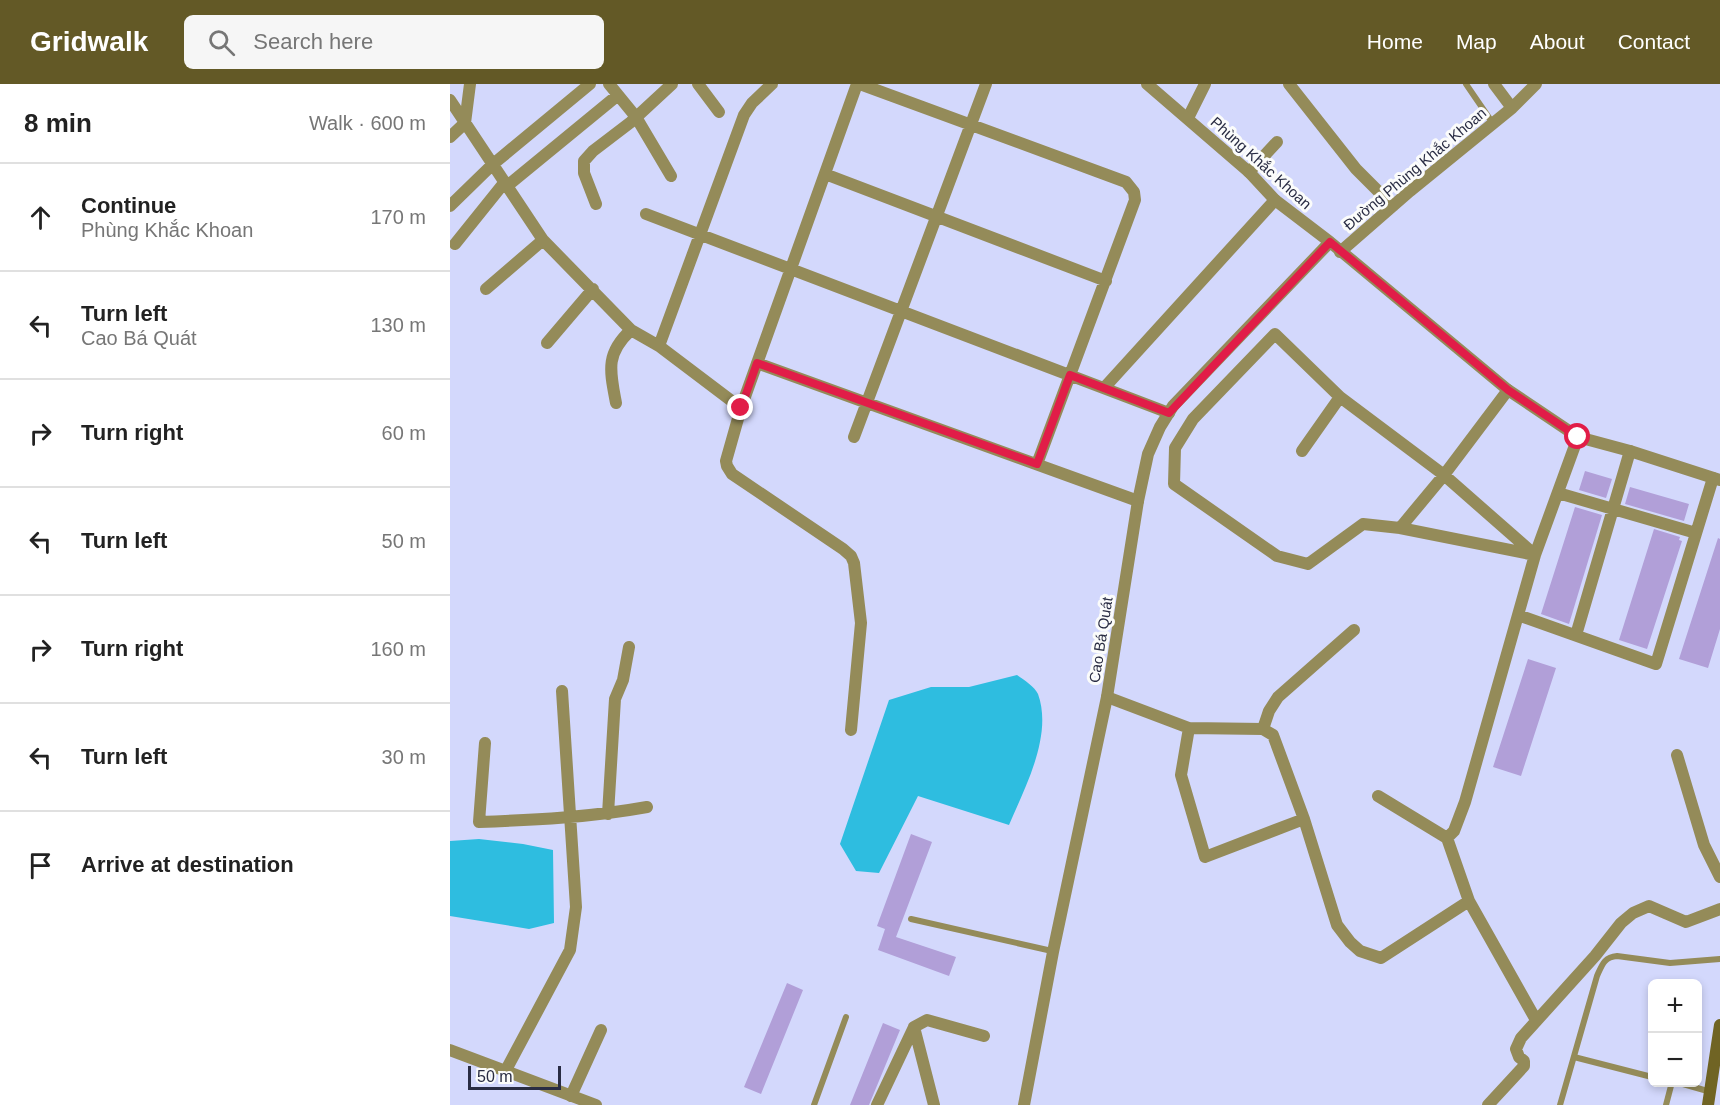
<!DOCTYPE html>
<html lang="en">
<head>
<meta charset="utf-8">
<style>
  body { margin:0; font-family:Arial,sans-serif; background:#f6f6f6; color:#222 }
  .controls { position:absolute; right:18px; bottom:18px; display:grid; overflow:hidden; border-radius:9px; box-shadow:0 3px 9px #0003 }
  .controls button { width:54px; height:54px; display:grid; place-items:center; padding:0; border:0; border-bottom:2px solid #e0e0e0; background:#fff; color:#222; font:30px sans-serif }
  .scale { position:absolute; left:18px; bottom:15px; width:93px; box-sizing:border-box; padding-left:6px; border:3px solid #292c43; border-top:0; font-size:16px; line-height:21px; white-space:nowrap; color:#292c43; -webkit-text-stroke:4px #fbfcfb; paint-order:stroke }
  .stop { position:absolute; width:18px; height:18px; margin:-14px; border:4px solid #e11d48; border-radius:50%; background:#fff }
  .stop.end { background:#e11d48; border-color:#fff; box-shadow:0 2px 6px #0008 }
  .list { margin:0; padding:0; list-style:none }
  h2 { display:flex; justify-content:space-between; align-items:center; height:78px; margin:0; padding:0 24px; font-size:26px }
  h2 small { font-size:20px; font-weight:400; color:#767676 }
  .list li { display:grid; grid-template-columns:39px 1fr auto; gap:18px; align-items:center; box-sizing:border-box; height:108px; padding:0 24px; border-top:2px solid #e0e0e0 }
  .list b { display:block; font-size:22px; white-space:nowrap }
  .list p { margin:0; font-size:20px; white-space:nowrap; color:#767676 }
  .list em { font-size:20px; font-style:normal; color:#767676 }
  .icon { flex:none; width:33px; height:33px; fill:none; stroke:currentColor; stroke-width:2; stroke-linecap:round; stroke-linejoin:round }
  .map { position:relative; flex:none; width:1270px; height:1021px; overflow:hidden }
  header { display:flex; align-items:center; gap:36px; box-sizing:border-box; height:84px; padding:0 30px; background:#635926; color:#fff }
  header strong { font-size:28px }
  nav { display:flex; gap:33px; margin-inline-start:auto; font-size:21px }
  .search { width:420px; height:54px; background:#f6f6f6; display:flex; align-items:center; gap:15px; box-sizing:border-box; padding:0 21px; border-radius:9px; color:#767676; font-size:22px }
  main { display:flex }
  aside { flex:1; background:#fff }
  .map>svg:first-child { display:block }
  .water { fill:#2ebde0 }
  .building { fill:#b19fd8 }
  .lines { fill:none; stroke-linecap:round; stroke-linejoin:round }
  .service { stroke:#948b59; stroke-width:6 }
  .minor { stroke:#948b59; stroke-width:12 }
  .tertiary { stroke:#948b59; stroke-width:12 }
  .secondary { stroke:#706424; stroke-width:12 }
  .route { stroke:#e11d48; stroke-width:8 }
  .labels { text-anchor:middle; stroke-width:6; stroke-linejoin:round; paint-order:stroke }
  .street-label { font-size:15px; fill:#292c43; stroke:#fbfcfb }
</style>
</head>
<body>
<header>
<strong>Gridwalk</strong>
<div class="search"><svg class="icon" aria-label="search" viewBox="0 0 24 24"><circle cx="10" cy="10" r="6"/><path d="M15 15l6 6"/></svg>Search here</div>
<nav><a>Home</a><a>Map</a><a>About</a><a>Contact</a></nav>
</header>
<main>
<aside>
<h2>8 min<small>Walk · 600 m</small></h2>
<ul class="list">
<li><svg class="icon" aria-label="ahead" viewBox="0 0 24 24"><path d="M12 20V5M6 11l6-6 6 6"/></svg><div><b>Continue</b><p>Phùng Khắc Khoan</p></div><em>170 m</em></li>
<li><svg class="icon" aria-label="left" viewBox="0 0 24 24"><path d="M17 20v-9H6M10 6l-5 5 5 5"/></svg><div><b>Turn left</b><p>Cao Bá Quát</p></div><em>130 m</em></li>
<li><svg class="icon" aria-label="right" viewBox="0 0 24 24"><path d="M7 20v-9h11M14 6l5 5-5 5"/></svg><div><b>Turn right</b></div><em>60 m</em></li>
<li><svg class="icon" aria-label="left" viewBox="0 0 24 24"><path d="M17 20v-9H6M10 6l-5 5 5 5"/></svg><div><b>Turn left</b></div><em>50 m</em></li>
<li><svg class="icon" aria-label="right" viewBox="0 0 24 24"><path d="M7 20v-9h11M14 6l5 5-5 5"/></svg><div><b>Turn right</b></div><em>160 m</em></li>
<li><svg class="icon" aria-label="left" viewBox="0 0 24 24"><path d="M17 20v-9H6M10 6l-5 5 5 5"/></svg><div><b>Turn left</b></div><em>30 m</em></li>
<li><svg class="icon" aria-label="arrive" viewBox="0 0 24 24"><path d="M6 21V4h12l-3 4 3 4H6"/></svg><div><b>Arrive at destination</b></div></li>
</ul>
</aside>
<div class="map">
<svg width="1270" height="1021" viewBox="0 0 1270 1021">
  <rect width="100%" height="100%" fill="#d3d8fc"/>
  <path class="water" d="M 567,591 C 574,596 585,603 588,610 C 603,652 575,703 559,741 L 468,712 L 429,789 L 406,787 L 390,760 L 439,616 L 481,603 L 519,603 Z
    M 29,755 L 73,760 L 103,766 L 104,839 L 79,845 L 0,832 L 0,757 Z"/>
  <path class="building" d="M 1135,387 L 1162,395 L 1156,414 L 1129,406 Z
    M 1180,403 L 1239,420 L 1234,437 L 1175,420 Z
    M 1125,423 L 1152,431 L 1119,540 L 1091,530 Z
    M 1204,445 L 1230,453 L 1229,456 L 1232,457 L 1197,565 L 1169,556 Z
    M 1268,454 L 1270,455 L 1270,545 L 1258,584 L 1229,575 Z
    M 1078,575 L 1106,584 L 1071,692 L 1043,683 Z
    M 461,750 L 482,758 L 446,853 L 506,873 L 499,892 L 428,866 L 435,845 L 427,842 Z
    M 337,899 L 353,906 L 311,1010 L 294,1003 Z
    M 433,939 L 450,946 L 419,1021 L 400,1021 Z"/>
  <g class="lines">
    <path class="service" d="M 1016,0 L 1042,38
      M 461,835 L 602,867
      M 1124,973 L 1202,993
      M 1226,998 L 1261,1008
      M 364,1021 L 396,933
      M 1110,1021 L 1147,892 C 1152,881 1154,873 1167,872 L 1220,879 L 1270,875
      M 1216,1021 L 1222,998"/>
    <path class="minor" d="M 159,0 L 186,33 L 221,92
      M 248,0 L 269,28
      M 410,0 L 676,98 L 684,108 L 685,116 L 587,380
      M 839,0 L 906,85 L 943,122
      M 1044,0 L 1062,24
      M 0,16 L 93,156 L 181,246 L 209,262 L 291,324
      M 738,34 L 755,0
      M 0,53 L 15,39 L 20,0
      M 799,88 L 827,58
      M 375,90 L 656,197
      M 57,102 L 168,11
      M 146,120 L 134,89 L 134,77 L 143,67 L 181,38 L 222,0
      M 0,122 L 42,81 L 140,0
      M 196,130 L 719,329
      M 5,160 L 54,99
      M 890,168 L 960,107 L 1062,24 L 1086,0
      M 36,205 L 93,156
      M 825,250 L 890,313 L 994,391 L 1085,471 L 950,444 L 913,440 L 858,480 L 827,472 L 724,400 L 725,364 L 743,335 Z
      M 97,259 L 143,205
      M 209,262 L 294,31 L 302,19 L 322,0
      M 307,279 L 688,417
      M 654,304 L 825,116
      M 166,319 C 160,287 155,270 181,246
      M 404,353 L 536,0
      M 852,367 L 890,313
      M 1108,409 L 1246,449
      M 950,444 L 994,391 L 1058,306
      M 1068,531 L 1206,580 L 1263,394
      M 1126,551 L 1180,367
      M 657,613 L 739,644 L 813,645 L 823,651 L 854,735 L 887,841 L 900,858 L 910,867 L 931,874 L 1019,817
      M 739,644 L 731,691 L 755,773 L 854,735
      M 813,645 L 819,627 L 828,613 L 904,546
      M 401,646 L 411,539 L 404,479 L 401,472 L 393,465 L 282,390 L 277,382 L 276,377 L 291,324 L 407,0
      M 35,659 L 29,738 C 86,736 142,733 197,723
      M 1227,671 L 1254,761 L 1270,793
      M 928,712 L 997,754
      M 158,730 L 165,615 L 173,596 L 179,563
      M 1086,936 L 1019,817 L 997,754 L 1004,747 L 1015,718 L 1085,471 L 1128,353
      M 56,986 L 120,866 L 126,823 L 112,607
      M 121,1012 L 151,946
      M 427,1021 L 464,943
      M 484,1021 L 464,943 L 477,936 L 534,952
      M 1038,1021 L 1074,982 L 1074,977 L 1069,973 L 1066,965 L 1071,954 L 1145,872 L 1171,839 L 1183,829 L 1199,822 L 1236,838 L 1270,825"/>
    <path class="tertiary" d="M 697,0 L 799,88 L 825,116 L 880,158 L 1058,306 L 1128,353 L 1180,367 L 1270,396
      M 0,966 L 146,1021
      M 574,1021 L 603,868 L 657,613 L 688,417 L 698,370 L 710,343 L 723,322 L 880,158"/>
    <path class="secondary" d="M 1258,1021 L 1270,941"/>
  </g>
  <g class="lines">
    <path class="route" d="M 291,324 L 307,279 L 587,380 L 620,291 L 719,329 L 880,158 L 1058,306 L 1128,353"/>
  </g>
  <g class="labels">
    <g class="street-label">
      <text transform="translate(811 79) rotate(42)" y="5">Phùng Khắc Khoan</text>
      <text transform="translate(965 85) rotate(-40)" y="5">Đường Phùng Khắc Khoan</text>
      <text transform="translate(651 556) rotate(-81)" y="5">Cao Bá Quát</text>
    </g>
  </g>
</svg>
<div class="controls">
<button>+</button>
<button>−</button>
</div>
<div class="scale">50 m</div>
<div class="stop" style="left:1128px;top:353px"></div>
<div class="stop end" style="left:291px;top:324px"></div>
</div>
</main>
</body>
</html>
